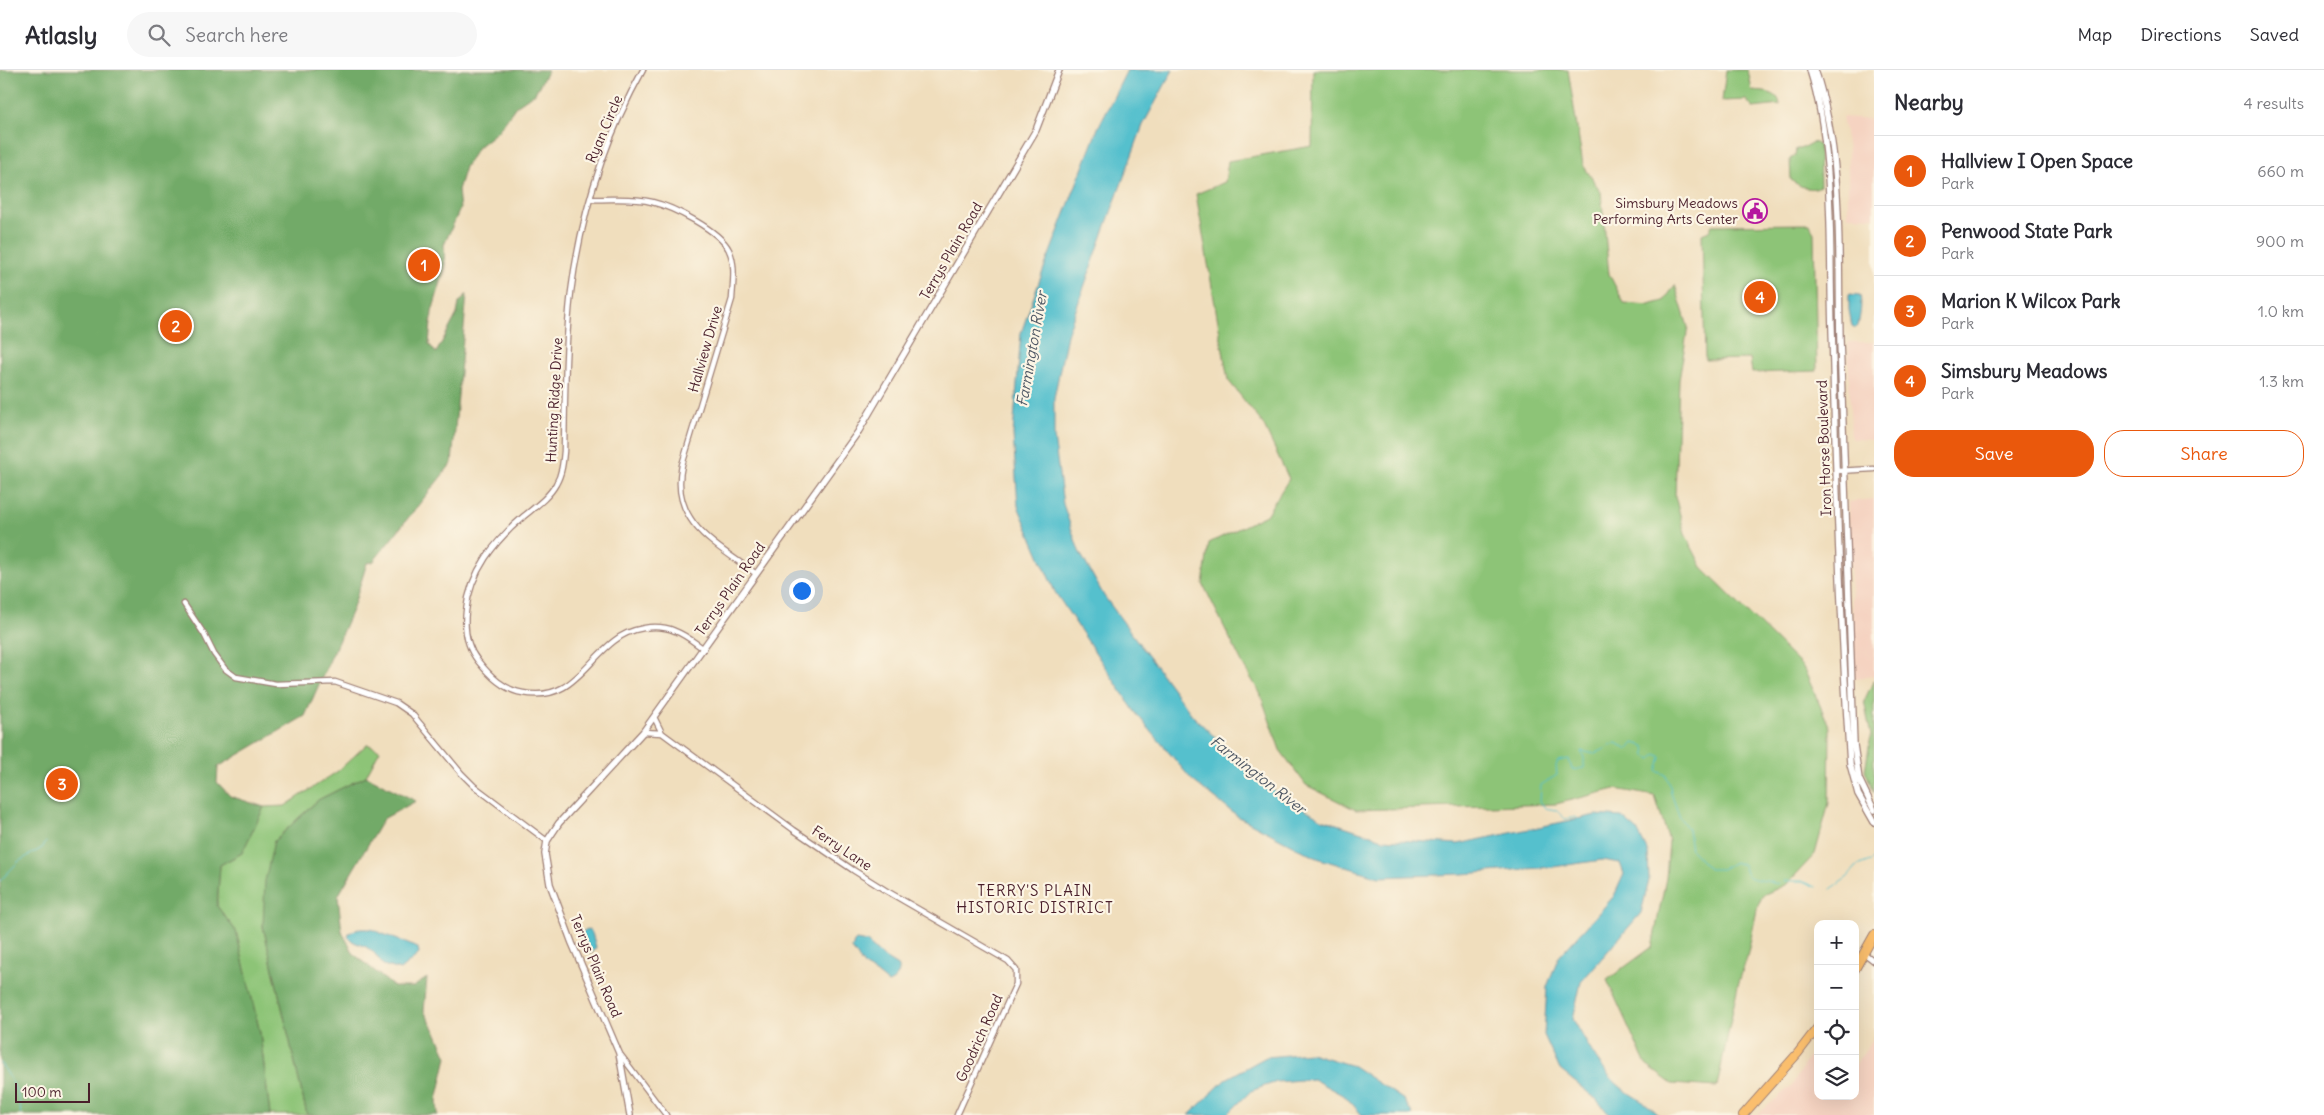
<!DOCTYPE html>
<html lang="en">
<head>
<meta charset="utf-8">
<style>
  body { margin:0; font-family:Delius,sans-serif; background:#f7f7f7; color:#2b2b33 }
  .controls { position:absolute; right:15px; bottom:15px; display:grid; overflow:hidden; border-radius:10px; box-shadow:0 5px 20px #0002 }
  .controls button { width:45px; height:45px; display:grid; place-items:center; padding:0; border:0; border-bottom:1px solid #e1e1e2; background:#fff; color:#2b2b33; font:25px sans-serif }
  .scale { position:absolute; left:15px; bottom:12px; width:75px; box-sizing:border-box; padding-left:5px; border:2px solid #4a1f2b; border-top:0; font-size:14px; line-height:18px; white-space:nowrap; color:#4a1f2b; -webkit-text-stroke:4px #fcf5e5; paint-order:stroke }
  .you { position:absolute; left:801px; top:520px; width:18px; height:18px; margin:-12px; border:4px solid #fff; border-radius:50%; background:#1a73e8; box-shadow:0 0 0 8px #1a73e833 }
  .badge { display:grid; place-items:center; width:32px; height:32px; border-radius:50%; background:#ea580c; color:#fff; font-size:16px; font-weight:700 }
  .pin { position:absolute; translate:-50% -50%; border:2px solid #fff; box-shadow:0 1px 5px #0006 }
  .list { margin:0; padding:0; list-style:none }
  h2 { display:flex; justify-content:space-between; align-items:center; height:65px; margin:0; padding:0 20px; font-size:21px }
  h2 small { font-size:16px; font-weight:400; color:#7c7c81 }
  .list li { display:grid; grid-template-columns:32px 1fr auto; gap:15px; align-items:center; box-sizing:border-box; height:70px; padding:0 20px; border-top:1px solid #e1e1e2 }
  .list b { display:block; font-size:19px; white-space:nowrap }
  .list p { margin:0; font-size:16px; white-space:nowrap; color:#7c7c81 }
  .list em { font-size:16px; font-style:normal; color:#7c7c81 }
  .actions { display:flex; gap:10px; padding:15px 20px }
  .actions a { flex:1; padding:11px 0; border:1px solid #ea580c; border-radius:20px; text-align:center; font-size:18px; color:#ea580c }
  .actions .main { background:#ea580c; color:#fff }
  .icon { flex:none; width:28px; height:28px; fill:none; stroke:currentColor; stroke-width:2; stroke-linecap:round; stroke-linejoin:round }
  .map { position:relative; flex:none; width:1874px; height:1045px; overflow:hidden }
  header { display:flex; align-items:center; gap:30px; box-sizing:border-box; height:70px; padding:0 25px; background:#fff; border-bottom:1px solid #e1e1e2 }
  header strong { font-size:24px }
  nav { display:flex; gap:28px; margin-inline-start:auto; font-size:18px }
  .search { width:350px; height:45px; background:#f7f7f7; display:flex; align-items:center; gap:12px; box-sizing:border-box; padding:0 18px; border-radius:28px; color:#7c7c81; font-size:19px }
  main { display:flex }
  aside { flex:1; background:#fff }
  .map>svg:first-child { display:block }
  .built { fill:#f5d3c1 }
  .green { fill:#8dc477; stroke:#6c7251 }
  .forest { fill:#72aa68; stroke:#5e644a }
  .water { fill:#54c0cd; stroke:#4f707c }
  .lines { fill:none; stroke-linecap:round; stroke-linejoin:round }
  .stream { stroke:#54c0cd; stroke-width:1 }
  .minor-casing { stroke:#9d7e74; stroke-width:7 }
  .tertiary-casing { stroke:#9d7e74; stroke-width:8 }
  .trunk-casing { stroke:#9d7e74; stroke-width:10 }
  .minor { stroke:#fff; stroke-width:4.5 }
  .tertiary { stroke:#fff; stroke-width:5.5 }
  .trunk { stroke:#fabe6d; stroke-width:8 }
  .labels { text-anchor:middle; stroke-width:4.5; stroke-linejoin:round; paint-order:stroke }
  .street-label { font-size:14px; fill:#4a1f2b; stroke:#fcf5e5 }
  .poi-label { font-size:14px; fill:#4a1f2b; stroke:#fcf5e5; text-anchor:end }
  .water-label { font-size:15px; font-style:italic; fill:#4e5764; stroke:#fcf5e5 }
  .neighbourhood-label { font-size:15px; letter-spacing:1px; fill:#4a1f2b; stroke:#fcf5e5 }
</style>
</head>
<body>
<header>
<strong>Atlasly</strong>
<div class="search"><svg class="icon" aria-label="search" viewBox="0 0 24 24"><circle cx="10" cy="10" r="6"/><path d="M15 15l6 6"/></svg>Search here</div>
<nav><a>Map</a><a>Directions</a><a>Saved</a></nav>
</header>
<main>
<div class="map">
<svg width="1874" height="1045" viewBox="0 0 1874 1045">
  <rect width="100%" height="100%" fill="#fcf5e5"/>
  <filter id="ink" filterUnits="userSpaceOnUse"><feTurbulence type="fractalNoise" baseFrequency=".02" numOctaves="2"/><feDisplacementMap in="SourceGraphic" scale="10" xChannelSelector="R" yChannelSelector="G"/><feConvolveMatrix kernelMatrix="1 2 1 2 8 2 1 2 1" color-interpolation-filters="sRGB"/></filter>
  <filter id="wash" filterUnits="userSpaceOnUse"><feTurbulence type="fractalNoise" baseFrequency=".0096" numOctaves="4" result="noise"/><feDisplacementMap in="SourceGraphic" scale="20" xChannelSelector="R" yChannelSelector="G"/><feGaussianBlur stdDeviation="1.12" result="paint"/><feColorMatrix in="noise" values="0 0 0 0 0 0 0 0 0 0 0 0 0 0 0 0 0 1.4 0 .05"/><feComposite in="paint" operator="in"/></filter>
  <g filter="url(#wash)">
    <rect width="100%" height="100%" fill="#f0debd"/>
    <path class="built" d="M 1842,47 L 1874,49 L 1874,147 L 1848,146 L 1848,79 Z
      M 1848,272 L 1874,272 L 1874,370 L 1851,369 Z
      M 1874,429 L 1874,606 L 1855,608 L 1848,432 Z
      M 1874,967 L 1874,1045 L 1757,1045 L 1792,1015 L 1818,971 L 1818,1026 L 1855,1026 L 1855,995 Z"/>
    <path class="green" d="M 1313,0 L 1568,0 L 1583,95 L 1601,122 L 1609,204 L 1624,233 L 1649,235 L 1664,231 L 1675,215 L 1688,257 L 1679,310 L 1675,426 L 1685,464 L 1703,499 L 1803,597 L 1830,658 L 1829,733 L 1815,784 L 1787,814 L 1763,825 L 1758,835 L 1747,887 L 1738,915 L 1717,1017 L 1672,1014 L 1646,995 L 1607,910 L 1652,877 L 1666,808 L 1669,771 L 1655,726 L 1615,719 L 1556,734 L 1356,740 L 1306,715 L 1280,680 L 1260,623 L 1243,595 L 1203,514 L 1209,473 L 1266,445 L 1289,409 L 1263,354 L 1228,310 L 1196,124 L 1225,112 L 1228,91 L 1312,76 Z
      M 1726,0 L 1748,0 L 1752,21 C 1763,22 1779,21 1780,35 L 1753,38 L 1746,30 L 1722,31 Z
      M 1813,72 L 1819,75 L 1820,116 C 1810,122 1799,116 1791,110 L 1790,89 L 1795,85 L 1796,79 L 1800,79 Z
      M 1810,154 L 1814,163 L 1817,301 L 1752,303 L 1750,289 L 1705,290 L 1702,164 L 1709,161 L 1712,155 Z
      M 1874,610 L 1874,723 L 1865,700 L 1871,666 L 1864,631 Z
      M 367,674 L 380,680 L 366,706 L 318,730 L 274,771 L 263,856 L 307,1045 L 270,1045 L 260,963 L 236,861 L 217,836 L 220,795 L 242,783 L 264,737 L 285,736 L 338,701 Z"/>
    <path class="forest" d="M 0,0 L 548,0 L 535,23 L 516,36 L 498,61 L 478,77 L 465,97 L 458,120 L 460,139 L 444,175 L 445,198 L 432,242 L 429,274 L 436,283 L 457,244 L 459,233 L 467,224 L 452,393 L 373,492 L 367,493 L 353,538 L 305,646 L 218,697 L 217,712 L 230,726 L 264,737 L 242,783 L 220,795 L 217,836 L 236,861 L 260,963 L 270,1045 L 0,1045 Z
      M 366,706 L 416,731 L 383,749 L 338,826 L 342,862 L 354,884 L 394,917 L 413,917 L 427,908 L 424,941 L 437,964 L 447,987 L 437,1030 L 438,1045 L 307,1045 L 263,856 L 265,811 L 274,771 L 318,730 Z"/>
    <path class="water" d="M 1127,0 L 1173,0 L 1143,55 L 1104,161 L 1067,265 L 1054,328 L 1054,367 L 1063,434 L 1079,481 L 1104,526 L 1192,645 L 1263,714 L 1322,749 L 1383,769 L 1458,774 L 1596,745 L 1622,747 L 1637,760 L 1648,782 L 1649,810 L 1641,843 L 1581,912 L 1573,949 C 1585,970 1597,994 1615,1012 C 1628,1025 1646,1031 1659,1045 L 1610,1045 L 1596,1029 L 1560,1000 L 1544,965 L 1547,917 L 1558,888 L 1614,826 L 1624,804 L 1620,793 L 1602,790 L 1553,797 L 1462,804 L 1379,807 L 1317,788 L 1237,746 L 1192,710 L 1135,642 L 1055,522 L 1018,436 L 1013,364 L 1021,263 L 1043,201 L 1098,58 Z
      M 1849,224 L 1860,225 C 1862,236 1860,245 1858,256 L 1856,258 L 1852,256 L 1849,240 Z
      M 371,859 L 418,878 L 419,884 L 400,900 L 383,895 C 378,889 376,883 369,879 C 362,873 353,875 348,866 L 349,863 L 357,859 Z
      M 587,859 L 592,863 L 596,877 L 593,882 L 589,883 C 580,879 579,872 581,863 Z
      M 856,870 L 867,872 L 883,887 L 899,897 C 900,904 895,911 888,913 L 876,903 L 865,897 L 852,879 L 854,872 Z
      M 1310,983 L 1353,996 L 1404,1030 L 1413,1045 L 1362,1045 L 1346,1027 L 1313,1009 L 1276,1012 L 1251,1021 L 1227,1045 L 1189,1045 L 1226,1009 L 1266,987 Z"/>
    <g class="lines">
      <path class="stream" d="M 1579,750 L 1576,747 L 1565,749 L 1556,740 L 1545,738 L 1540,731 L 1541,715 L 1557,705 L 1556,696 L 1558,691 L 1569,689 L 1572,700 L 1584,698 L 1584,688 L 1581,681 L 1595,684 L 1616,673 L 1629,679 L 1634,673 L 1645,676 L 1646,686 L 1652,689 L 1656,684 L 1661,687 L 1657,701 L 1666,705 L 1670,715 L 1671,723 L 1680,748 L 1688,759 L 1691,780 L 1709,799 L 1722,799 L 1734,792 L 1744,795 C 1745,810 1755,809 1767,811 C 1772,813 1774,814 1779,813
        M 0,811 L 19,791 L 42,778 L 46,772
        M 1784,811 L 1802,811 L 1816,817
        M 1831,819 L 1848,807 L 1857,796 L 1870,791 L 1874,787
        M 0,993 C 12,1008 20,1025 21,1045"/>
    </g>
  </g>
  <g filter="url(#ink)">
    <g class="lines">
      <defs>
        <path id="minor" d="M 643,0 C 605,68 581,145 571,222 C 565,274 565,328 564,381 C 563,392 562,404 556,414 C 549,427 535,437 524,446 C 495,471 470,501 466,541 C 464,559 466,576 478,591 C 490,606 504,620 523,623 C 570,632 584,594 614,571 C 630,558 656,553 675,561 C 686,565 695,573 704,579
          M 591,129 C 611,130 632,127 652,132 C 673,137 719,160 729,180 C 736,195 733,212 732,229 L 682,395 C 669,452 717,475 755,503
          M 1837,401 L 1874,399
          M 184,534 L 204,564 L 214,584 L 225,599 L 236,607 L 276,614 L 335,612 L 396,633 L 412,644 L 461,703 L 474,716 L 547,771
          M 654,647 L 662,663 L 794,760 L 853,800 L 885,820 L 1008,891 L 1016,900 L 1016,914 L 1010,927 L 957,1045
          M 643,662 L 662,663
          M 1865,884 L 1874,891
          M 620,984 L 666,1045"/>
        <path id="tertiary" d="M 1810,0 C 1835,79 1829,176 1832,259 C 1836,404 1840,550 1850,694 L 1858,724 L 1874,752
          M 1815,0 C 1844,86 1838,181 1840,270 C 1844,405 1849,540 1854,675 L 1859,709 L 1874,740
          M 630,1045 L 619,983 L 572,873 L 550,814 L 545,784 L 547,771 L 559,753 L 643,662 L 858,362 L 1036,60 L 1059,0"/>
        <path id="trunk" d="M 1855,899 L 1874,865
          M 1743,1045 L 1798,983 L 1818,957"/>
      </defs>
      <use href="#minor" class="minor-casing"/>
      <use href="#tertiary" class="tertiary-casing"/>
      <use href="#trunk" class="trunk-casing"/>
      <use href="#minor" class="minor"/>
      <use href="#tertiary" class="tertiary"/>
      <use href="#trunk" class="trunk"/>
    </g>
  </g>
  <defs>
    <symbol id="civic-ring" viewBox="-11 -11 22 22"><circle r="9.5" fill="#fcf5e5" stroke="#b5179e" stroke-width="1.5"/><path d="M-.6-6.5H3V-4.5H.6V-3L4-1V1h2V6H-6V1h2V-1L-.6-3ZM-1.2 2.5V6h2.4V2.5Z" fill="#b5179e"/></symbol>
  </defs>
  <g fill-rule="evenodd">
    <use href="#civic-ring" x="1741" y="127" width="28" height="28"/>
  </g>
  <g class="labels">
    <g class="street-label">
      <text transform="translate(604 59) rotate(-67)" y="5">Ryan Circle</text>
      <text transform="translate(951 181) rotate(-60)" y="5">Terrys Plain Road</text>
      <text transform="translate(705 279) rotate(-74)" y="5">Hallview Drive</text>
      <text transform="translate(554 330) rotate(-87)" y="5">Hunting Ridge Drive</text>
      <text transform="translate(1824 378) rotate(-92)" y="5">Iron Horse Boulevard</text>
      <text transform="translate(730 519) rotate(-55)" y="5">Terrys Plain Road</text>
      <text transform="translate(842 778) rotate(34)" y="5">Ferry Lane</text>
      <text transform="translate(596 896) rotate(67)" y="5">Terrys Plain Road</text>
      <text transform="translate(979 968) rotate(-66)" y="5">Goodrich Road</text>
    </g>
    <g class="poi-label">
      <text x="1738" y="138">Simsbury Meadows<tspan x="1738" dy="16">Performing Arts Center</tspan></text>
    </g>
    <g class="water-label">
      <text transform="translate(1032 279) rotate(-80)" y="5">Farmington River</text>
      <text transform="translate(1258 705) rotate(38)" y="5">Farmington River</text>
    </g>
    <g class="neighbourhood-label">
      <text x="1035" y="826">TERRY'S PLAIN<tspan x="1035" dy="17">HISTORIC DISTRICT</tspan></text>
    </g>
  </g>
</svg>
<div class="controls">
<button>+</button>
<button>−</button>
<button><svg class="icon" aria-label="locate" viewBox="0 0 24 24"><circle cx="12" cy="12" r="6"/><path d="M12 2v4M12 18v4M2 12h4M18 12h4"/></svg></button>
<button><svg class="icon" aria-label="layers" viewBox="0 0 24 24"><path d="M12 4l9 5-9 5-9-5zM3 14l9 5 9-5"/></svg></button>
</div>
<div class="scale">100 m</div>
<div class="you"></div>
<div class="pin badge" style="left:424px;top:195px">1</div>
<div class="pin badge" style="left:176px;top:256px">2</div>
<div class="pin badge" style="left:62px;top:714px">3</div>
<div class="pin badge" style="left:1760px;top:227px">4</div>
</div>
<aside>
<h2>Nearby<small>4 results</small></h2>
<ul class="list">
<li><span class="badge">1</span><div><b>Hallview I Open Space</b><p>Park</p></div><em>660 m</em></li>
<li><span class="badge">2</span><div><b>Penwood State Park</b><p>Park</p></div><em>900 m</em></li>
<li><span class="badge">3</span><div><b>Marion K Wilcox Park</b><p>Park</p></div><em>1.0 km</em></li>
<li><span class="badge">4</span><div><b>Simsbury Meadows</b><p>Park</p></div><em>1.3 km</em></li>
</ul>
<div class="actions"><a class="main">Save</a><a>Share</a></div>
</aside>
</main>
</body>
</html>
